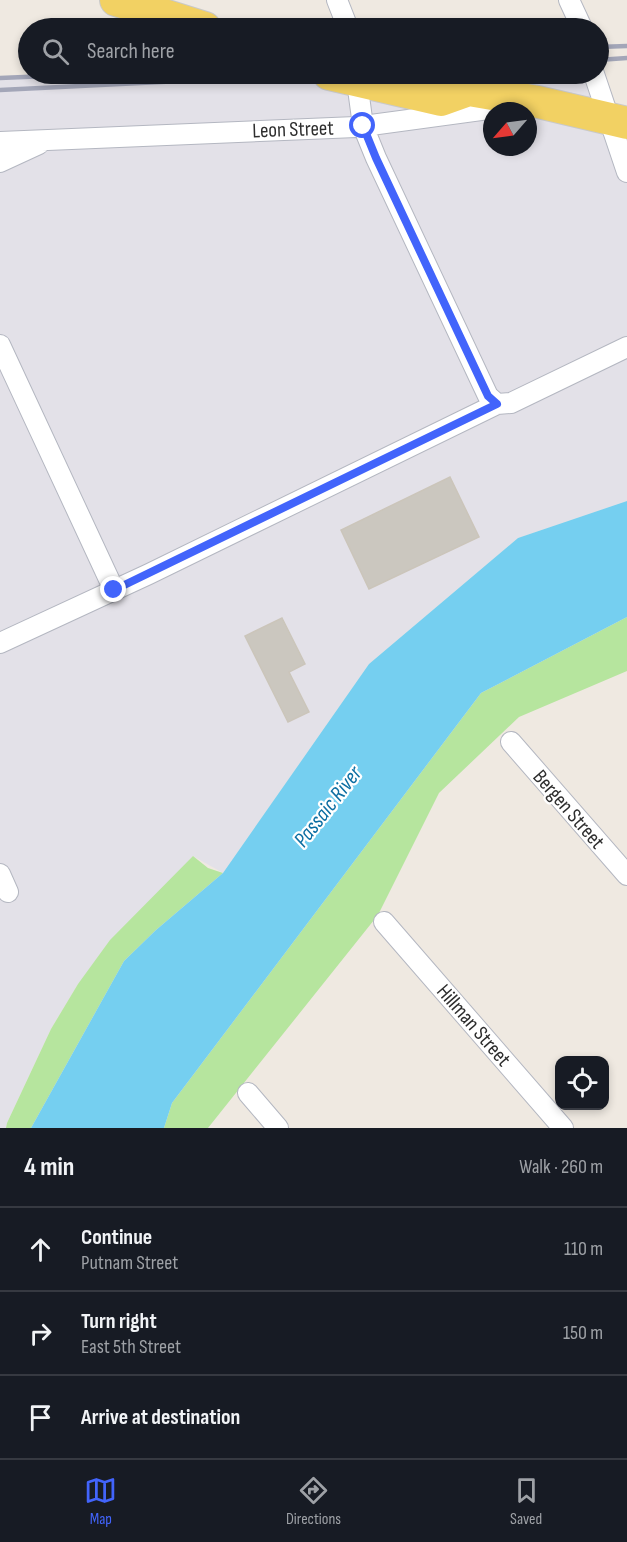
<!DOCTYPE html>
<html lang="en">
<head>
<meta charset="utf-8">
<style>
  body { margin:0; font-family:"Sofia Sans Condensed",sans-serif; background:#20242c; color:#f1f3f6 }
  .controls { position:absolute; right:18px; bottom:18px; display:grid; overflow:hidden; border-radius:12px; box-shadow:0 3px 9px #0003 }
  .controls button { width:54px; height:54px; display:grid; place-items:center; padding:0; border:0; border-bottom:2px solid #363941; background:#171b24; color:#f1f3f6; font:30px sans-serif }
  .compass { position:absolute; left:483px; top:102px; width:54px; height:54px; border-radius:50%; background:#171b24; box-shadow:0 3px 9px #0003; rotate:242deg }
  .stop { position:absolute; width:18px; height:18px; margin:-14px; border:4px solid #4264fb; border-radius:50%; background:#fff }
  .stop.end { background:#4264fb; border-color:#fff; box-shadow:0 2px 6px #0008 }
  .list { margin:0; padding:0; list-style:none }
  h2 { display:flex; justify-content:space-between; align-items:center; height:78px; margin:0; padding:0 24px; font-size:26px }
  h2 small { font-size:20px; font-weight:400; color:#9ea1a6 }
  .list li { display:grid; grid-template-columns:39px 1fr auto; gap:18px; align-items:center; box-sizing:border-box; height:84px; padding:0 24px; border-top:2px solid #363941 }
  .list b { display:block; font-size:22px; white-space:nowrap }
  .list p { margin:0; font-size:20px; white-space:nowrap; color:#9ea1a6 }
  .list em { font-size:20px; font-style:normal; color:#9ea1a6 }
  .icon { flex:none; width:33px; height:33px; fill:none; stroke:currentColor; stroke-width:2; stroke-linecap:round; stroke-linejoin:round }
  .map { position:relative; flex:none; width:627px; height:1128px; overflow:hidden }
  .search { position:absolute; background:#171b24; box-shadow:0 3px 9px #0003; left:18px; right:18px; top:18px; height:66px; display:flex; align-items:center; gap:15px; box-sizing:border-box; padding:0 21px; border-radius:33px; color:#9ea1a6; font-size:22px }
  .sheet { height:330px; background:#171b24 }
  nav { display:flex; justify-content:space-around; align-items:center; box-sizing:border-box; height:84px; border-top:2px solid #363941; background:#171b24; font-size:16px; color:#9ea1a6 }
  nav a { display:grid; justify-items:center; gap:3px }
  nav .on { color:#4264fb }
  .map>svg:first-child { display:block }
  .industrial { fill:#e3e1e8; fill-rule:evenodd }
  .green { fill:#b6e59e }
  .water { fill:#75cff0 }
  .building { fill:#cbc7bf; stroke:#cbc5ba; stroke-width:1.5 }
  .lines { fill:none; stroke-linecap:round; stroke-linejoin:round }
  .street-casing { stroke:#b4b7c1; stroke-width:22 }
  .primary-casing { stroke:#c9c9c9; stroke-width:34 }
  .street { stroke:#fff; stroke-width:20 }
  .primary { stroke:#f2d163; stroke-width:32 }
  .rail { stroke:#a3a6b8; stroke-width:4.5 }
  .route { stroke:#4264fb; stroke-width:8 }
  .labels { text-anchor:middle; stroke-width:4.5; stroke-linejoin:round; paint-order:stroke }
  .street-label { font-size:21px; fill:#2e2e2e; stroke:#fff }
  .water-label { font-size:22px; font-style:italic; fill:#0d6fa3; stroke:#fff }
</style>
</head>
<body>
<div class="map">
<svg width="627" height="1128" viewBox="0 0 627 1128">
  <rect width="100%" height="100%" fill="#efe9e1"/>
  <path class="industrial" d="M 94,74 L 588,74 L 627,159 L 627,501 L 518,538 L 369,664 L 223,873 L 193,856 L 78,984 L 51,1029 L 7,1123 L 6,1128 L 0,1128 L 0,79 ZM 492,111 L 528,111 L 528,147 L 492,147 Z"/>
  <path class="green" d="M 627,617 L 627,671 L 519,717 L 439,793 L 378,915 L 208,1128 L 164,1128 L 172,1103 L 481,693 Z
    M 193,856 L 208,868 L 223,873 L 156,930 L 124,961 L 31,1128 L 6,1128 L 7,1123 L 51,1029 L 78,984 L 110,940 Z"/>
  <path class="water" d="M 627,501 L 627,617 L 481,693 L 172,1103 L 164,1128 L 31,1128 L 124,961 L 156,930 L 223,873 L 369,664 L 518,538 Z"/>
  <path class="building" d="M 450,477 L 479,537 L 369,589 L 341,530 Z
    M 282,618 L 305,664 L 289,672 L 309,712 L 288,722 L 245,636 Z"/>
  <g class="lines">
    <defs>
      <path id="street" d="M 337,0 L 348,28
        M 569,0 L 582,28
        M 356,74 L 363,126 L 376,158 L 488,396 L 497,404
        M 594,74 L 627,172
        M 0,142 L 356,127 L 512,106
        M 0,162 L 39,144
        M 0,345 L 114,590
        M 0,643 L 149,574 L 497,404 L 511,403 L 627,347
        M 511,742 L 627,875
        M 0,874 L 8,892
        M 384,922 L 563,1128
        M 248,1093 L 278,1128"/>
      <path id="primary" d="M 116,0 L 205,28
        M 329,74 L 441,100 L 469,90
        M 439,74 L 469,90 L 538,102 L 627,123"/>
    </defs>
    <use href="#street" class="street-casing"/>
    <use href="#primary" class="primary-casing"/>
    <use href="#street" class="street"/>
    <use href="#primary" class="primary"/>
    <path class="rail" d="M 598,47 L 627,46
      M 598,60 L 627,58
      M 0,78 L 95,74
      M 0,90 L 321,74"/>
  </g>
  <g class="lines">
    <path class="route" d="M 114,590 L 497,404 L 488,396 L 376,158 L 363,126"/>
  </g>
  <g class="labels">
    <g class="street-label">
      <text transform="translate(293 129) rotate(-2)" y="7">Leon Street</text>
      <text transform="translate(569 809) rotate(49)" y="7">Bergen Street</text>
      <text transform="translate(474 1025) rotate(49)" y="7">Hillman Street</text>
    </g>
    <g class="water-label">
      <text transform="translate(327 806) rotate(-52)" y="8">Passaic River</text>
    </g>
  </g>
</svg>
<div class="controls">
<button><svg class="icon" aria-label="locate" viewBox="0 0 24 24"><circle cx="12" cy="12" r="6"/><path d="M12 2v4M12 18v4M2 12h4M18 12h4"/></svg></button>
</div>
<svg class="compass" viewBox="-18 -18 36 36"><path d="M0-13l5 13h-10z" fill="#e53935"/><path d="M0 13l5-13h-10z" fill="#9ea1a6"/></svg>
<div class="stop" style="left:363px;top:126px"></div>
<div class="stop end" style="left:114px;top:590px"></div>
<div class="search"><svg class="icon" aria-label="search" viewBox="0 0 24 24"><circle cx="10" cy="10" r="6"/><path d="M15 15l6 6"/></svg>Search here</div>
</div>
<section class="sheet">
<h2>4 min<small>Walk · 260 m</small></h2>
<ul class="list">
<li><svg class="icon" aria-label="ahead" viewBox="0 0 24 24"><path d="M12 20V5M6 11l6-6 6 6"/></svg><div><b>Continue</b><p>Putnam Street</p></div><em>110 m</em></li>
<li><svg class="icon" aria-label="right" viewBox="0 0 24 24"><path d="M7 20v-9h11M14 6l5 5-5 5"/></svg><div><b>Turn right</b><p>East 5th Street</p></div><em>150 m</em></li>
<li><svg class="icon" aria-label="arrive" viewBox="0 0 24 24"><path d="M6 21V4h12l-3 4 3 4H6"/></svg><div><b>Arrive at destination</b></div></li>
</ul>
</section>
<nav>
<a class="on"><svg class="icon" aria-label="map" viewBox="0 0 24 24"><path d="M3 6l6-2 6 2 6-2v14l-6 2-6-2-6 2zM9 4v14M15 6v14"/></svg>Map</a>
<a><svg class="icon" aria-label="directions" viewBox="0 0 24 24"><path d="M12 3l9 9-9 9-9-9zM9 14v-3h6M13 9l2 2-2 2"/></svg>Directions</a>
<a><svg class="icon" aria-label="saved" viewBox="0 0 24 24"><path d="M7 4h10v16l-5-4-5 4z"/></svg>Saved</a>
</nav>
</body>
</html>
